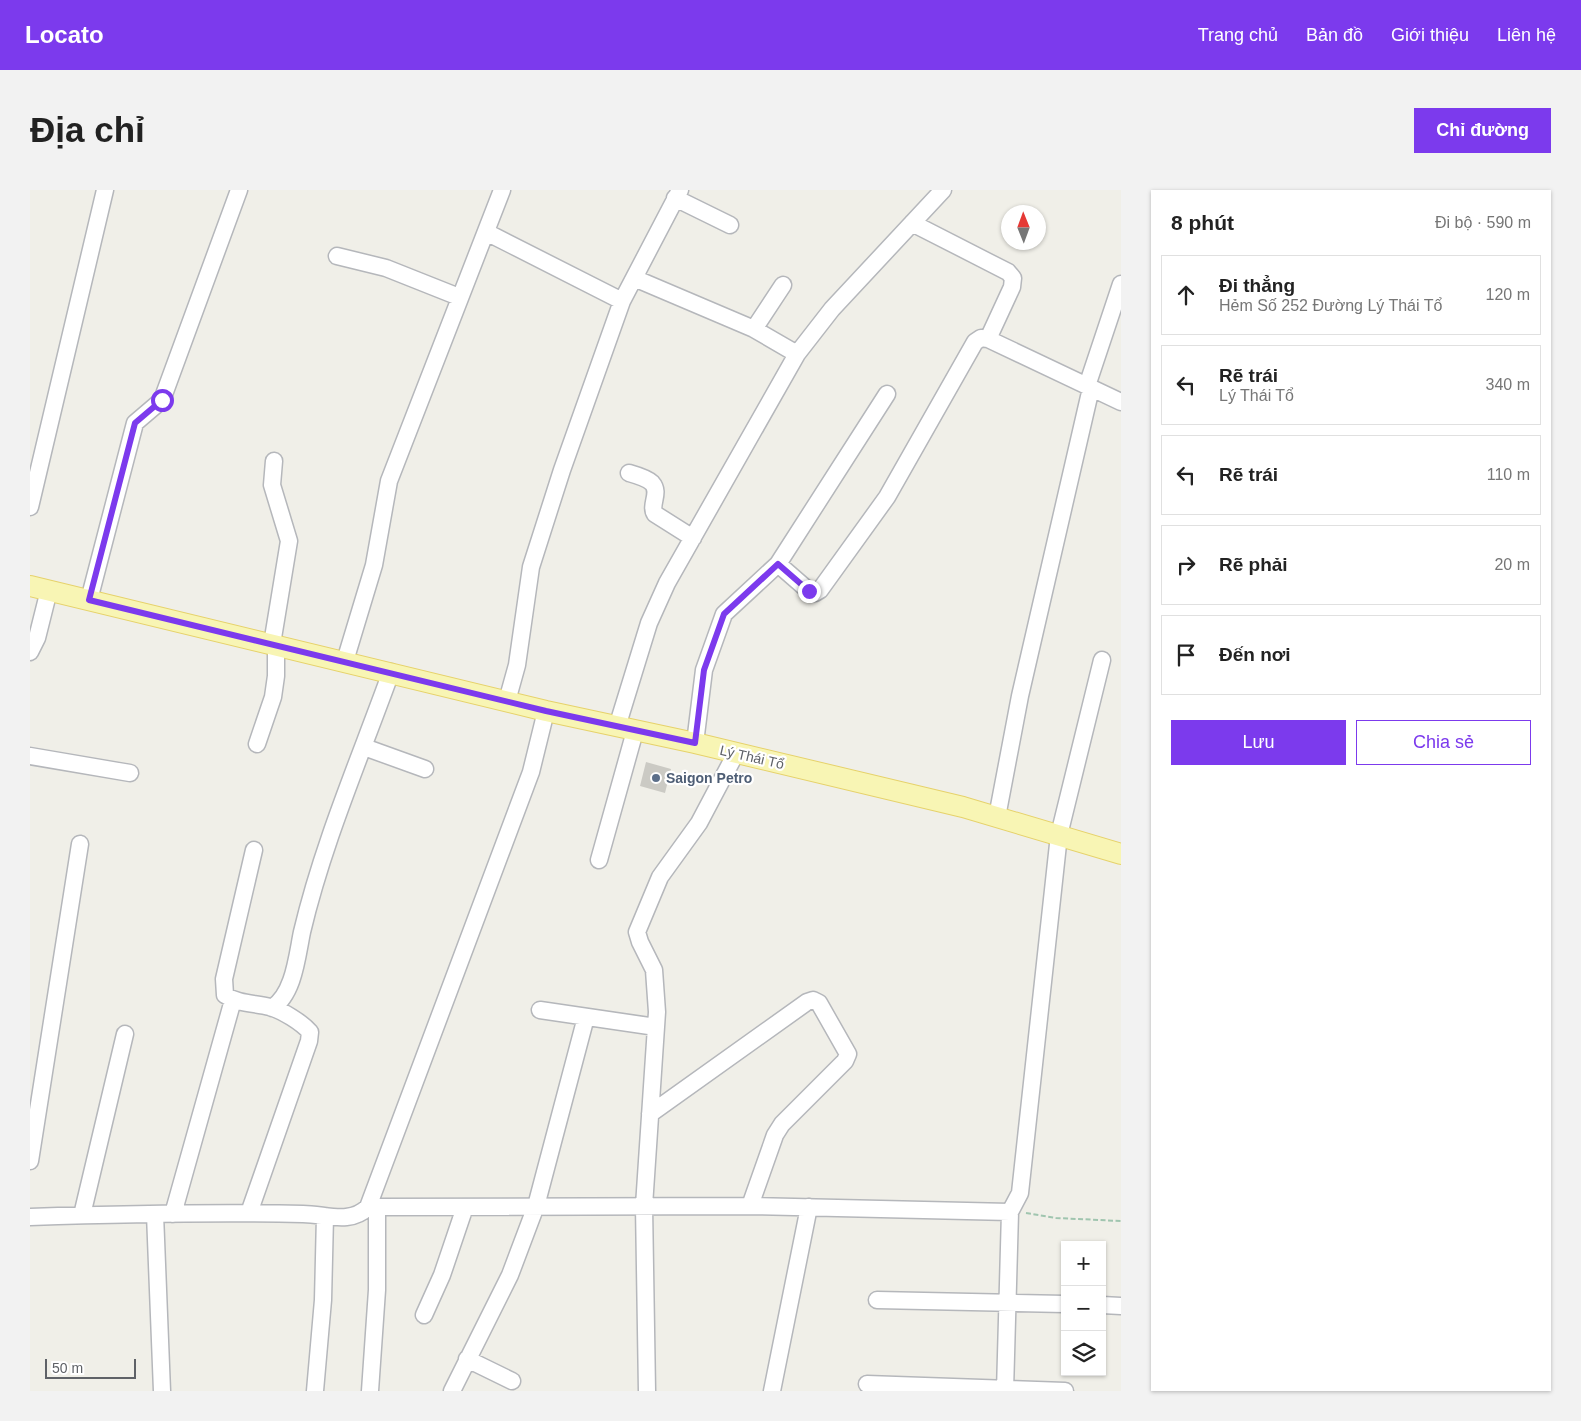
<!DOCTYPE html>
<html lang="vi">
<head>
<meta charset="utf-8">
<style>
  body { margin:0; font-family:Helvetica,sans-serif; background:#f2f2f2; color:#222 }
  .controls { position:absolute; right:15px; bottom:15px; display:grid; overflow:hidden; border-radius:0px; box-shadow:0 1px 4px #0004 }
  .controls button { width:45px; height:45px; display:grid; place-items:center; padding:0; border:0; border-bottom:1px solid #e0e0e0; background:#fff; color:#222; font:25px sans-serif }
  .compass { position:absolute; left:971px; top:15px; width:45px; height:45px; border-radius:50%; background:#fff; box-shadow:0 1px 4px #0004; rotate:359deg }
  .scale { position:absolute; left:15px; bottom:12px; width:91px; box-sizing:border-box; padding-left:5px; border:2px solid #5f6267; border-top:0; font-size:14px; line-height:18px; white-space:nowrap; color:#5f6267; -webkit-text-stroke:4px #fff; paint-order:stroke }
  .stop { position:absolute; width:15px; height:15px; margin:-11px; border:4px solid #7c3aed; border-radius:50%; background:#fff }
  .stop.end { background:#7c3aed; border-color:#fff; box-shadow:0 1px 5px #0008 }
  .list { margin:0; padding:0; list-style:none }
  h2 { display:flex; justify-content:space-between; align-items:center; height:65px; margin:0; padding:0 20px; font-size:21px }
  h2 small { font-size:16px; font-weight:400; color:#767676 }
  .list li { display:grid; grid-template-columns:32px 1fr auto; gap:15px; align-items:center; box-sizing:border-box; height:80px; margin:0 10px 10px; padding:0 10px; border:1px solid #e0e0e0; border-radius:0px }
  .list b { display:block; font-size:19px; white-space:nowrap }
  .list p { margin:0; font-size:16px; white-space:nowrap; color:#767676 }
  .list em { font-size:16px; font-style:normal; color:#767676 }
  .actions { display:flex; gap:10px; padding:15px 20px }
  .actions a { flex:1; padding:11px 0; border:1px solid #7c3aed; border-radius:0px; text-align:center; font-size:18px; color:#7c3aed }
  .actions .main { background:#7c3aed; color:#fff }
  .icon { flex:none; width:28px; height:28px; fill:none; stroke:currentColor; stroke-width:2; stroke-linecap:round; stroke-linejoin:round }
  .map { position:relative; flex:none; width:1091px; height:1201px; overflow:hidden; border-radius:0px }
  header { display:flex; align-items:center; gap:30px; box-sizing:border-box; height:70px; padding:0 25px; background:#7c3aed; color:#fff }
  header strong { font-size:24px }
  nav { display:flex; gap:28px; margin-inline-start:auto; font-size:18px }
  .intro { display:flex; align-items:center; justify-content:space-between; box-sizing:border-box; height:120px; padding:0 30px }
  h1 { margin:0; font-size:35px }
  .button { padding:12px 22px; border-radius:0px; background:#7c3aed; color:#fff; font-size:18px; font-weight:700 }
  main { display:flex; gap:30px; padding:0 30px }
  aside { flex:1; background:#fff; border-radius:0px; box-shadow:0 1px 4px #0004 }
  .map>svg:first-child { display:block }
  .building { fill:#cbcac4 }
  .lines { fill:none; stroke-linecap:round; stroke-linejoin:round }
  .minor-casing { stroke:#b5b7bb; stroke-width:19 }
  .major-casing { stroke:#e6d26b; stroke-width:22 }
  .path { stroke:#a0c5af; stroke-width:2; stroke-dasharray:5 2.5; stroke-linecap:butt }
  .minor { stroke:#fff; stroke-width:16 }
  .major { stroke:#f8f5b4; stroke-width:20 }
  .route { stroke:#7c3aed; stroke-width:6 }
  .service-dot { fill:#5c6f8a; stroke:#fff; stroke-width:2 }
  .labels { text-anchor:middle; stroke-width:4.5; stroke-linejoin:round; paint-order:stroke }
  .street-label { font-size:14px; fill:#5f6267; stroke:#fff }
  .service-label { font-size:14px; font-weight:bold; fill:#4e5e75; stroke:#fff; text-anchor:start }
</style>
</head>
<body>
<header>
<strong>Locato</strong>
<nav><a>Trang chủ</a><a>Bản đồ</a><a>Giới thiệu</a><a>Liên hệ</a></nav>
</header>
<div class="intro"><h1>Địa chỉ</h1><a class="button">Chỉ đường</a></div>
<main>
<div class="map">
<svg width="1091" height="1201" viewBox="0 0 1091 1201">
  <rect width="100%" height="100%" fill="#f0efe8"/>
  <path class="building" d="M 616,572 L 641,579 L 635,603 L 610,596 Z"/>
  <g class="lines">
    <defs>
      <path id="minor" d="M 645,8 L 700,35
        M 882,33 L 978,82 L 983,88 L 982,97 L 958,149
        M 456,42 L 592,111
        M 307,66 L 356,78 L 429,107
        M 604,88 L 724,139 L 767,164
        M 724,139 L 753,95
        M 1057,196 L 1091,94
        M 599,283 C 606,285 617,288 622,293 C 631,303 619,315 625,324 L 663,348
        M 0,317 L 75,0
        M 748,374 L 779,401 L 785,403 L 790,400 L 857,307 L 945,152 L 951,148 L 958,149 L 1091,212
        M 59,410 L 105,233 L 132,210 L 209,0
        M 242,454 L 259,351 L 242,295 L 244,271
        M 0,462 L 7,448 L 19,400
        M 315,471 L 344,375 L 359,291 L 472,0
        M 477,511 L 487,475 L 501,377 L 532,280 L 592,111 L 650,0
        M 587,537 L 619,433 L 637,393 L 767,164 L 802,119 L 913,0
        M 665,553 L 674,480 L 694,424 L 748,374 L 857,204
        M 227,554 L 243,507 L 246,486 L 246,455
        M 334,557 L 395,579
        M 0,566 L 100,583
        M 967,627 L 990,506 L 1061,198
        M 569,670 L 605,541
        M 242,818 C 264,804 267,766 272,742 C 293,653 330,568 361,482
        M 510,820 L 626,837
        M 620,924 L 777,812 L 783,810 L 789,813 L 818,864 L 815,871 L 752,934 L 745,945 L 720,1016
        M 0,971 L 50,654
        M 338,1017 L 501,582 L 516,521
        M 219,1023 L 279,851 L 280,842 C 271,832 253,821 240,817 C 224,813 208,814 195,805 L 194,789 L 224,660
        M 125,1024 L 132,1201
        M 143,1024 L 203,810
        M 52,1025 L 95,844
        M 0,1027 C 91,1024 182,1022 273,1024 C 296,1024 320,1035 338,1017 L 347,1017 L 720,1016 L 980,1022 L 990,1003 L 1029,645 L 1072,470
        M 847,1110 L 1035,1114
        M 1072,1115 L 1091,1116
        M 394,1125 L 412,1085 L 435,1017
        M 437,1169 L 482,1191
        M 837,1194 L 1035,1201
        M 285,1201 L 293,1110 L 295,1026
        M 340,1201 L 347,1100 L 347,1017
        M 422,1201 L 480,1085 L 506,1016 L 556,827
        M 617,1201 L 614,1016 L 627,822 L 624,780 L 610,752 L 607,742 L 630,687 L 669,633 L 706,563
        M 742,1201 L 779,1017
        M 975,1201 L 980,1022"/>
      <path id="major" d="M 0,396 L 516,521 L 665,553 L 933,617 L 1091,664"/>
    </defs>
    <use href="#minor" class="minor-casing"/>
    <use href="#major" class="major-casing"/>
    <path class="path" d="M 996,1023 L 1026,1028 L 1091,1031"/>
    <use href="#minor" class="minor"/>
    <use href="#major" class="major"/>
  </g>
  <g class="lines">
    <path class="route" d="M 132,210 L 105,233 L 59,410 L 516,521 L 665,553 L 674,480 L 694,424 L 748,374 L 779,401"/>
  </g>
  <circle class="service-dot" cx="626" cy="588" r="5"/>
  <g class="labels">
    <g class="street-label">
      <text transform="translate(722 567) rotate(13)" y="5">Lý Thái Tổ</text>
    </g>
    <g class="service-label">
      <text x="636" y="593">Saigon Petro</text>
    </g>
  </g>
</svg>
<div class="controls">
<button>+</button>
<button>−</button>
<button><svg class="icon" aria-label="layers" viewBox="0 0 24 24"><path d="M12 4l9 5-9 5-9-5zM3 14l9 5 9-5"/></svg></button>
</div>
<svg class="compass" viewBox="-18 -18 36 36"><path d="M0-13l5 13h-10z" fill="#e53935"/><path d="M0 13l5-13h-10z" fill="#767676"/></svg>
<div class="scale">50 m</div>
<div class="stop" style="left:132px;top:210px"></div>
<div class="stop end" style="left:779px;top:401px"></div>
</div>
<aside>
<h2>8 phút<small>Đi bộ · 590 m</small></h2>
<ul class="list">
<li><svg class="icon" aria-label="ahead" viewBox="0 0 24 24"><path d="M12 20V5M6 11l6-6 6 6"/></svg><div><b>Đi thẳng</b><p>Hẻm Số 252 Đường Lý Thái Tổ</p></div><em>120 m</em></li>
<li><svg class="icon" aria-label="left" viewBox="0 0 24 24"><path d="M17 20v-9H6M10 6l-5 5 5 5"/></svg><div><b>Rẽ trái</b><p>Lý Thái Tổ</p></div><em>340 m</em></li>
<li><svg class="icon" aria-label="left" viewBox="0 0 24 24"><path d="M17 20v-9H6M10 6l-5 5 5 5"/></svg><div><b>Rẽ trái</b></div><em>110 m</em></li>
<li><svg class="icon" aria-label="right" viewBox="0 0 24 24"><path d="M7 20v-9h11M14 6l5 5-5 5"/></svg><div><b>Rẽ phải</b></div><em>20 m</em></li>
<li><svg class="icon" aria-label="arrive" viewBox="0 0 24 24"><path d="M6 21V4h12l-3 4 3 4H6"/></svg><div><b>Đến nơi</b></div></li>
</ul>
<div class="actions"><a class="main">Lưu</a><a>Chia sẻ</a></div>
</aside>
</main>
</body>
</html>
